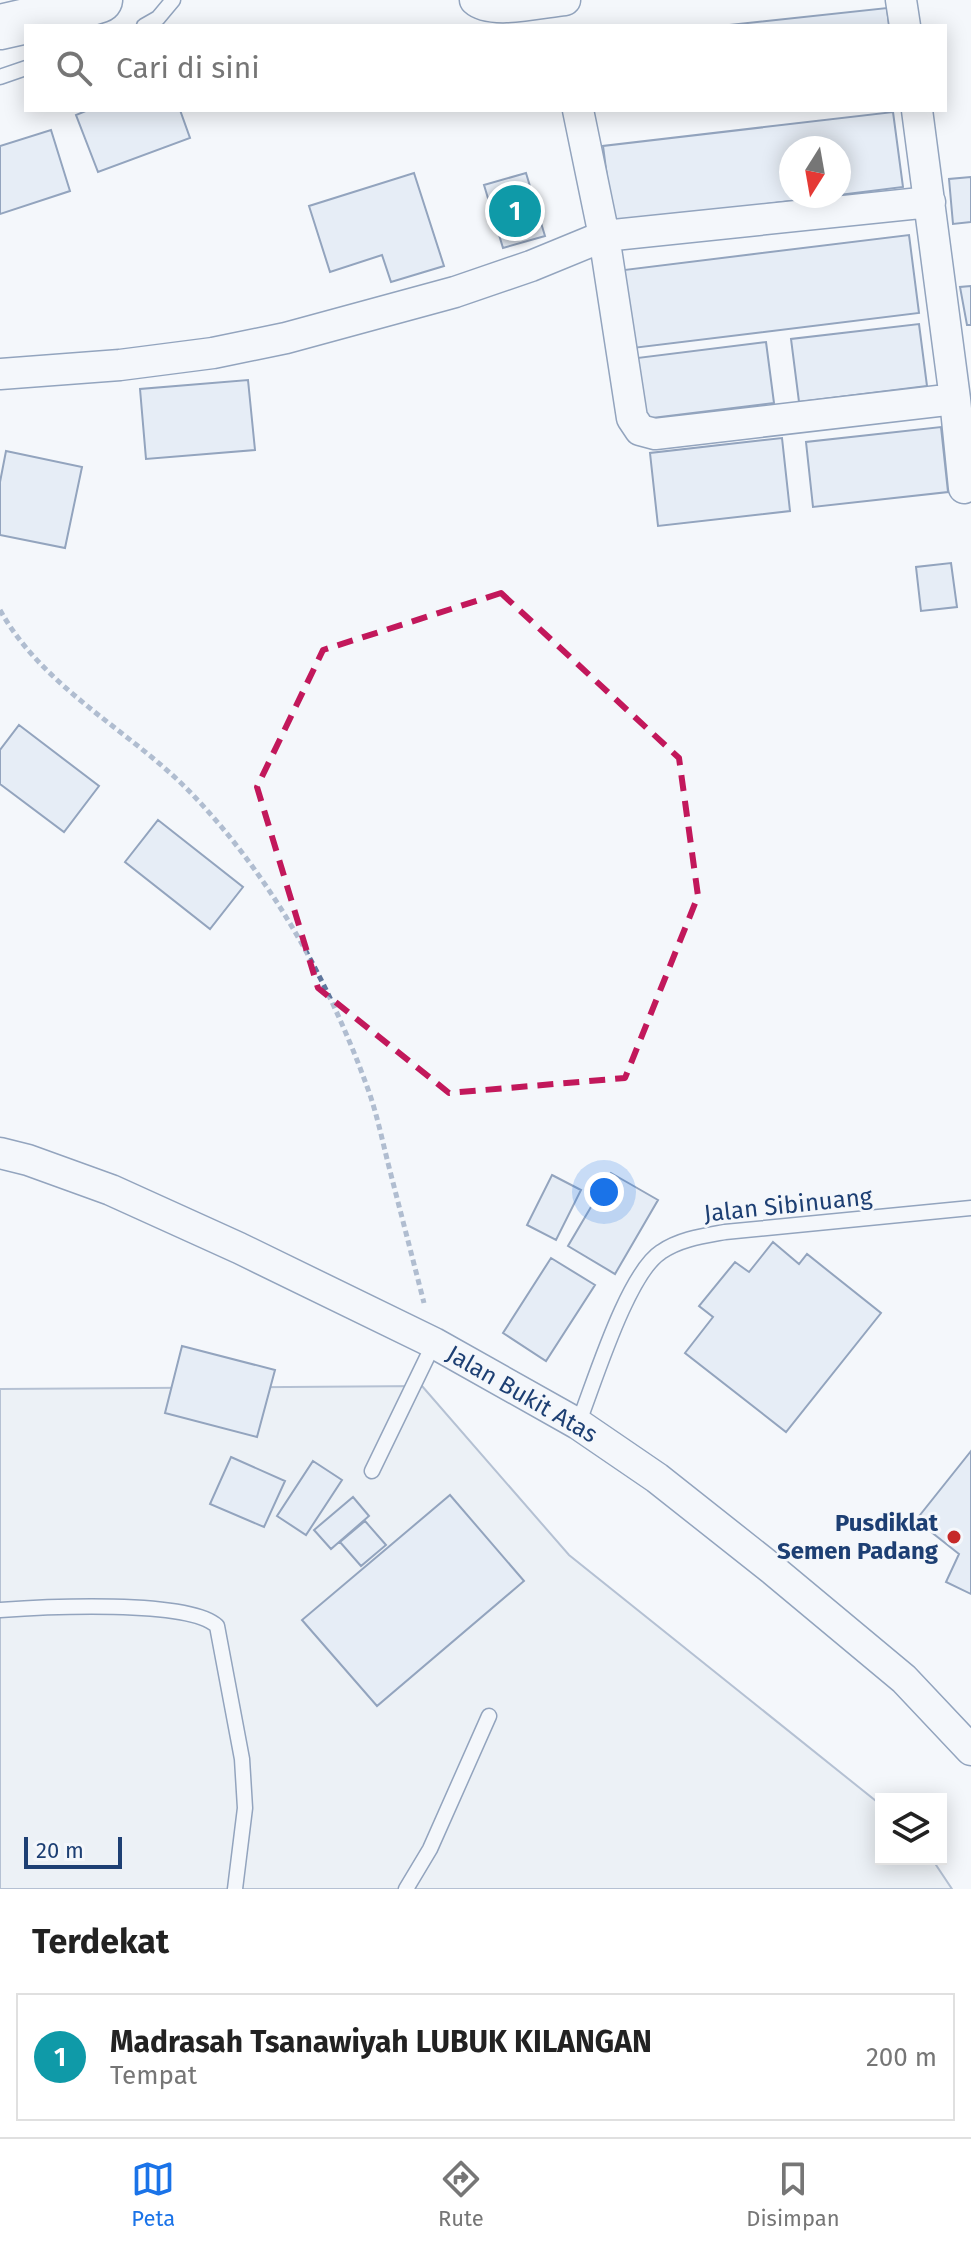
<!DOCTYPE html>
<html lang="id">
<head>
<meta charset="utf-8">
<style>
  body { margin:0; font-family:"Fira Sans",sans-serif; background:#f2f2f2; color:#222 }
  .controls { position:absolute; right:24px; bottom:24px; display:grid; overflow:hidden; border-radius:0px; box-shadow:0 4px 20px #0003 }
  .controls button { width:72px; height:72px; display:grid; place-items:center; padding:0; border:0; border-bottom:2px solid #e0e0e0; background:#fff; color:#222; font:40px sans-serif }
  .compass { position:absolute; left:779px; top:136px; width:72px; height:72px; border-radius:50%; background:#fff; box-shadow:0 4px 20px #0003; rotate:191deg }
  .scale { position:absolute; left:24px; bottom:20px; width:98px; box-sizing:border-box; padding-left:8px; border:4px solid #1d3f73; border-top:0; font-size:22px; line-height:28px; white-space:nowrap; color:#1d3f73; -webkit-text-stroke:6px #f4f7fb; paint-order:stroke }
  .you { position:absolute; left:604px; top:1192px; width:28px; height:28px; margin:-20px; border:6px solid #fff; border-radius:50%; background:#1a73e8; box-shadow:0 0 0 12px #1a73e833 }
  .badge { display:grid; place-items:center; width:52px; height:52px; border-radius:50%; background:#1a73e8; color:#fff; font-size:26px; font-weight:700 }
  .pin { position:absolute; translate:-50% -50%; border:4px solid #fff; box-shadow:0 2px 8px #0006 }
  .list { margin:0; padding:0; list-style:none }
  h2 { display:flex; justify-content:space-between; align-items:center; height:104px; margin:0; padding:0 32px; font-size:34px }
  h2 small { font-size:26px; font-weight:400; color:#767676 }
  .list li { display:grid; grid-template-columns:52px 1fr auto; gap:24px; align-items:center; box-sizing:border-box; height:128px; margin:0 16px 16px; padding:0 16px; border:2px solid #e0e0e0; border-radius:0px }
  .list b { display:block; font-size:30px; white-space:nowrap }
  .list p { margin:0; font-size:26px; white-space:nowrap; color:#767676 }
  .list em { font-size:26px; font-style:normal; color:#767676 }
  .icon { flex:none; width:44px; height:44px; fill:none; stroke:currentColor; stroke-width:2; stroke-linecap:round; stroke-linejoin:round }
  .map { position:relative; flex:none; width:971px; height:1889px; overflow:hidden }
  .search { position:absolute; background:#fff; box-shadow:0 4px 20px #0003; left:24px; right:24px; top:24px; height:88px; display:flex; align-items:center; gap:20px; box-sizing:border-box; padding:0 28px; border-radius:0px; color:#767676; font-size:30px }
  .sheet { height:248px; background:#fff }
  nav { display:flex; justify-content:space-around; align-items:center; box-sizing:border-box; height:112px; border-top:2px solid #e0e0e0; background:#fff; font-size:22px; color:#767676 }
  nav a { display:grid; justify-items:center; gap:4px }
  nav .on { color:#1a73e8 }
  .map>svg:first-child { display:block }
  .green { fill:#e3e9f0; stroke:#687fa3; stroke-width:2 }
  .building { fill:#d5e0f0; stroke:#1d3f73; stroke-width:2 }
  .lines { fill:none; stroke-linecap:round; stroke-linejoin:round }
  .lane-casing { stroke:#1d3f73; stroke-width:17 }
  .street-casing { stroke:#1d3f73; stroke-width:33 }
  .highway-casing { stroke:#1d3f73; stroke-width:47 }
  .path { stroke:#5e769c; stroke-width:5; stroke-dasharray:6 4; stroke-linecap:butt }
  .lane { stroke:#f4f7fb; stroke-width:14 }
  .street { stroke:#f4f7fb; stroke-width:30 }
  .highway { stroke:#f4f7fb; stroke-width:44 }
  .marked { fill:none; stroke:#c2185b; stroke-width:6; stroke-dasharray:16 10; stroke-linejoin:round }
  .poi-dot { fill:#c62828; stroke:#f4f7fb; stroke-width:3 }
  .labels { text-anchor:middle; stroke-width:6; stroke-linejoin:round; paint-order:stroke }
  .street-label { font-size:24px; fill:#1d3f73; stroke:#f4f7fb }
  .poi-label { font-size:24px; font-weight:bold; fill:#1d3f73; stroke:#f4f7fb; text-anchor:end }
</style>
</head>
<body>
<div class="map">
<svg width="971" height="1889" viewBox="0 0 971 1889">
  <rect width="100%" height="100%" fill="#f4f7fb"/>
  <path class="green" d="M 422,1386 L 569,1555 L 881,1805 L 881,1859 L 932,1859 L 952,1889 L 0,1889 L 0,1389 Z"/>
  <path class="building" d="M 887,8 L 889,26 L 720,26 Z
    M 88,110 L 180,110 L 190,138 L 98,172 L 76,115 Z
    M 893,112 L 903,187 L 839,195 L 839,148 L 791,148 L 791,196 L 832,196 L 613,223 L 603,146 Z
    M 51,130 L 70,191 L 0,214 L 0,146 Z
    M 414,173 L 444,266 L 391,282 L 382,255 L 330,272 L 309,206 Z
    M 526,173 L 545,236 L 503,248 L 484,185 Z
    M 971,177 L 971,222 L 953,224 L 949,179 Z
    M 909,235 L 919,313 L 633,348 L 624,270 Z
    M 971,286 L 971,325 L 967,325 L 960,287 Z
    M 919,324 L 927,386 L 799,402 L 791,339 Z
    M 766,342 L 774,403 L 644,419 L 637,358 Z
    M 248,380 L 255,450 L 146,459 L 140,389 Z
    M 941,427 L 948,492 L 813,507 L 806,442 Z
    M 782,438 L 790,511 L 658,526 L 650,453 Z
    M 6,451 L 82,467 L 65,548 L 0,535 L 0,482 Z
    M 951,563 L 957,607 L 921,611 L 916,567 Z
    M 19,725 L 99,786 L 64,832 L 0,784 L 0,750 Z
    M 158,820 L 243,887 L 210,929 L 125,862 Z
    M 611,1173 L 658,1200 L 615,1274 L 568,1246 Z
    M 552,1175 L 581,1190 L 556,1240 L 527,1225 Z
    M 773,1242 L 799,1264 L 807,1254 L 881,1313 L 786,1432 L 685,1353 L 713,1317 L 699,1306 L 735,1262 L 749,1272 Z
    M 551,1258 L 595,1285 L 546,1361 L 503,1333 Z
    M 182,1346 L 275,1370 L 257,1437 L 165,1413 Z
    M 971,1451 L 971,1594 L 946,1582 L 959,1554 L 916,1520 Z
    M 231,1457 L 285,1481 L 264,1527 L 210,1504 Z
    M 313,1461 L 342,1480 L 306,1535 L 277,1516 Z
    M 450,1495 L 524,1581 L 377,1706 L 302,1620 Z
    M 353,1497 L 369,1516 L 331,1549 L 314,1530 Z
    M 365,1521 L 386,1545 L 361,1566 L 340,1542 Z"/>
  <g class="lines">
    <defs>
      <path id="lane" d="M 144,26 L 158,18 L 173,0
        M 0,77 L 26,68
        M 578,1424 C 594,1384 627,1274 661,1252 C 680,1239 703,1236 725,1232 L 971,1208
        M 372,1471 L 434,1343
        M 0,1610 C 42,1607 188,1599 217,1626 L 242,1759 L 245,1808 L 235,1889
        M 406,1889 L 430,1849 L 489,1716"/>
      <path id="street" d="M 475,0 C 491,15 543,2 565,0
        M 901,0 L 905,26
        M 578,110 L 604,236 L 632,418 L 640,430 L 655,434 L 955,399
        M 917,110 L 955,399 L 964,488
        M 0,374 L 120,365 L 213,353 L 286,338 L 455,292 L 531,266 L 604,236 L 930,202
        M 0,1153 L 28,1160 L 111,1190 L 239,1248 L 434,1343 L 578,1424 L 657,1478 L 772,1569 L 904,1679 L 971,1750"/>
      <path id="highway" d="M 0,27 L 53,15 L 100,0"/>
    </defs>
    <use href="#lane" class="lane-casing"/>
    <use href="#street" class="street-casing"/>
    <use href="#highway" class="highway-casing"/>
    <path class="path" d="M 0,610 C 44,689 130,730 191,793 C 272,877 330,983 369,1092 C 377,1115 382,1139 388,1163 C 400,1210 412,1256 424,1303"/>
    <use href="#lane" class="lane"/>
    <use href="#street" class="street"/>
    <use href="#highway" class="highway"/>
  </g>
  <path d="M0 0H971V1889H0ZM 501,593 L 679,758 L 698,896 L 625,1078 L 449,1093 L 318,988 L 257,787 L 323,650 Z" fill="#f4f7fb" fill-opacity=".55" fill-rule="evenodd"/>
  <path class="marked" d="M 501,593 L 679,758 L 698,896 L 625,1078 L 449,1093 L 318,988 L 257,787 L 323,650 Z"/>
  <circle class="poi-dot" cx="954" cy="1537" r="8"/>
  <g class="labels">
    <g class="street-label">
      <text transform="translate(788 1205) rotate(-6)" y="8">Jalan Sibinuang</text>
      <text transform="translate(522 1394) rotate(30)" y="8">Jalan Bukit Atas</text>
    </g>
    <g class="poi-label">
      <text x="938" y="1531">Pusdiklat<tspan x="938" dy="28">Semen Padang</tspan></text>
    </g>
  </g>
</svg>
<div class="controls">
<button><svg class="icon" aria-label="layers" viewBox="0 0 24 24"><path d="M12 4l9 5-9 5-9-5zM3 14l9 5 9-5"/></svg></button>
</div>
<svg class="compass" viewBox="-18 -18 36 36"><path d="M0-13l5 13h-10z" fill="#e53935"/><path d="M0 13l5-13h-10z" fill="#767676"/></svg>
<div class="scale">20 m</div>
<div class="you"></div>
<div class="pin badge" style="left:515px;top:211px;background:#0f9aa8">1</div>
<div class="search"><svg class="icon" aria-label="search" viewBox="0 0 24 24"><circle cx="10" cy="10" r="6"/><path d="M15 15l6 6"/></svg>Cari di sini</div>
</div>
<section class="sheet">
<h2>Terdekat<small></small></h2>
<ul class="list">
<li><span class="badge" style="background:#0f9aa8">1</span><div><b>Madrasah Tsanawiyah LUBUK KILANGAN</b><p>Tempat</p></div><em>200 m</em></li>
</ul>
</section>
<nav>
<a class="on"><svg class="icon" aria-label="map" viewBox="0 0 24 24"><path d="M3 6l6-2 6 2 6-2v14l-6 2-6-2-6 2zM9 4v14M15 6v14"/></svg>Peta</a>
<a><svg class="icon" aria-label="directions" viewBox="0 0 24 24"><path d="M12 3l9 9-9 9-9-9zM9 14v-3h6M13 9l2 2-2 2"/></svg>Rute</a>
<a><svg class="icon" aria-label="saved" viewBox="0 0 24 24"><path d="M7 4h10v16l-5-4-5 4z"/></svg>Disimpan</a>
</nav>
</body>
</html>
